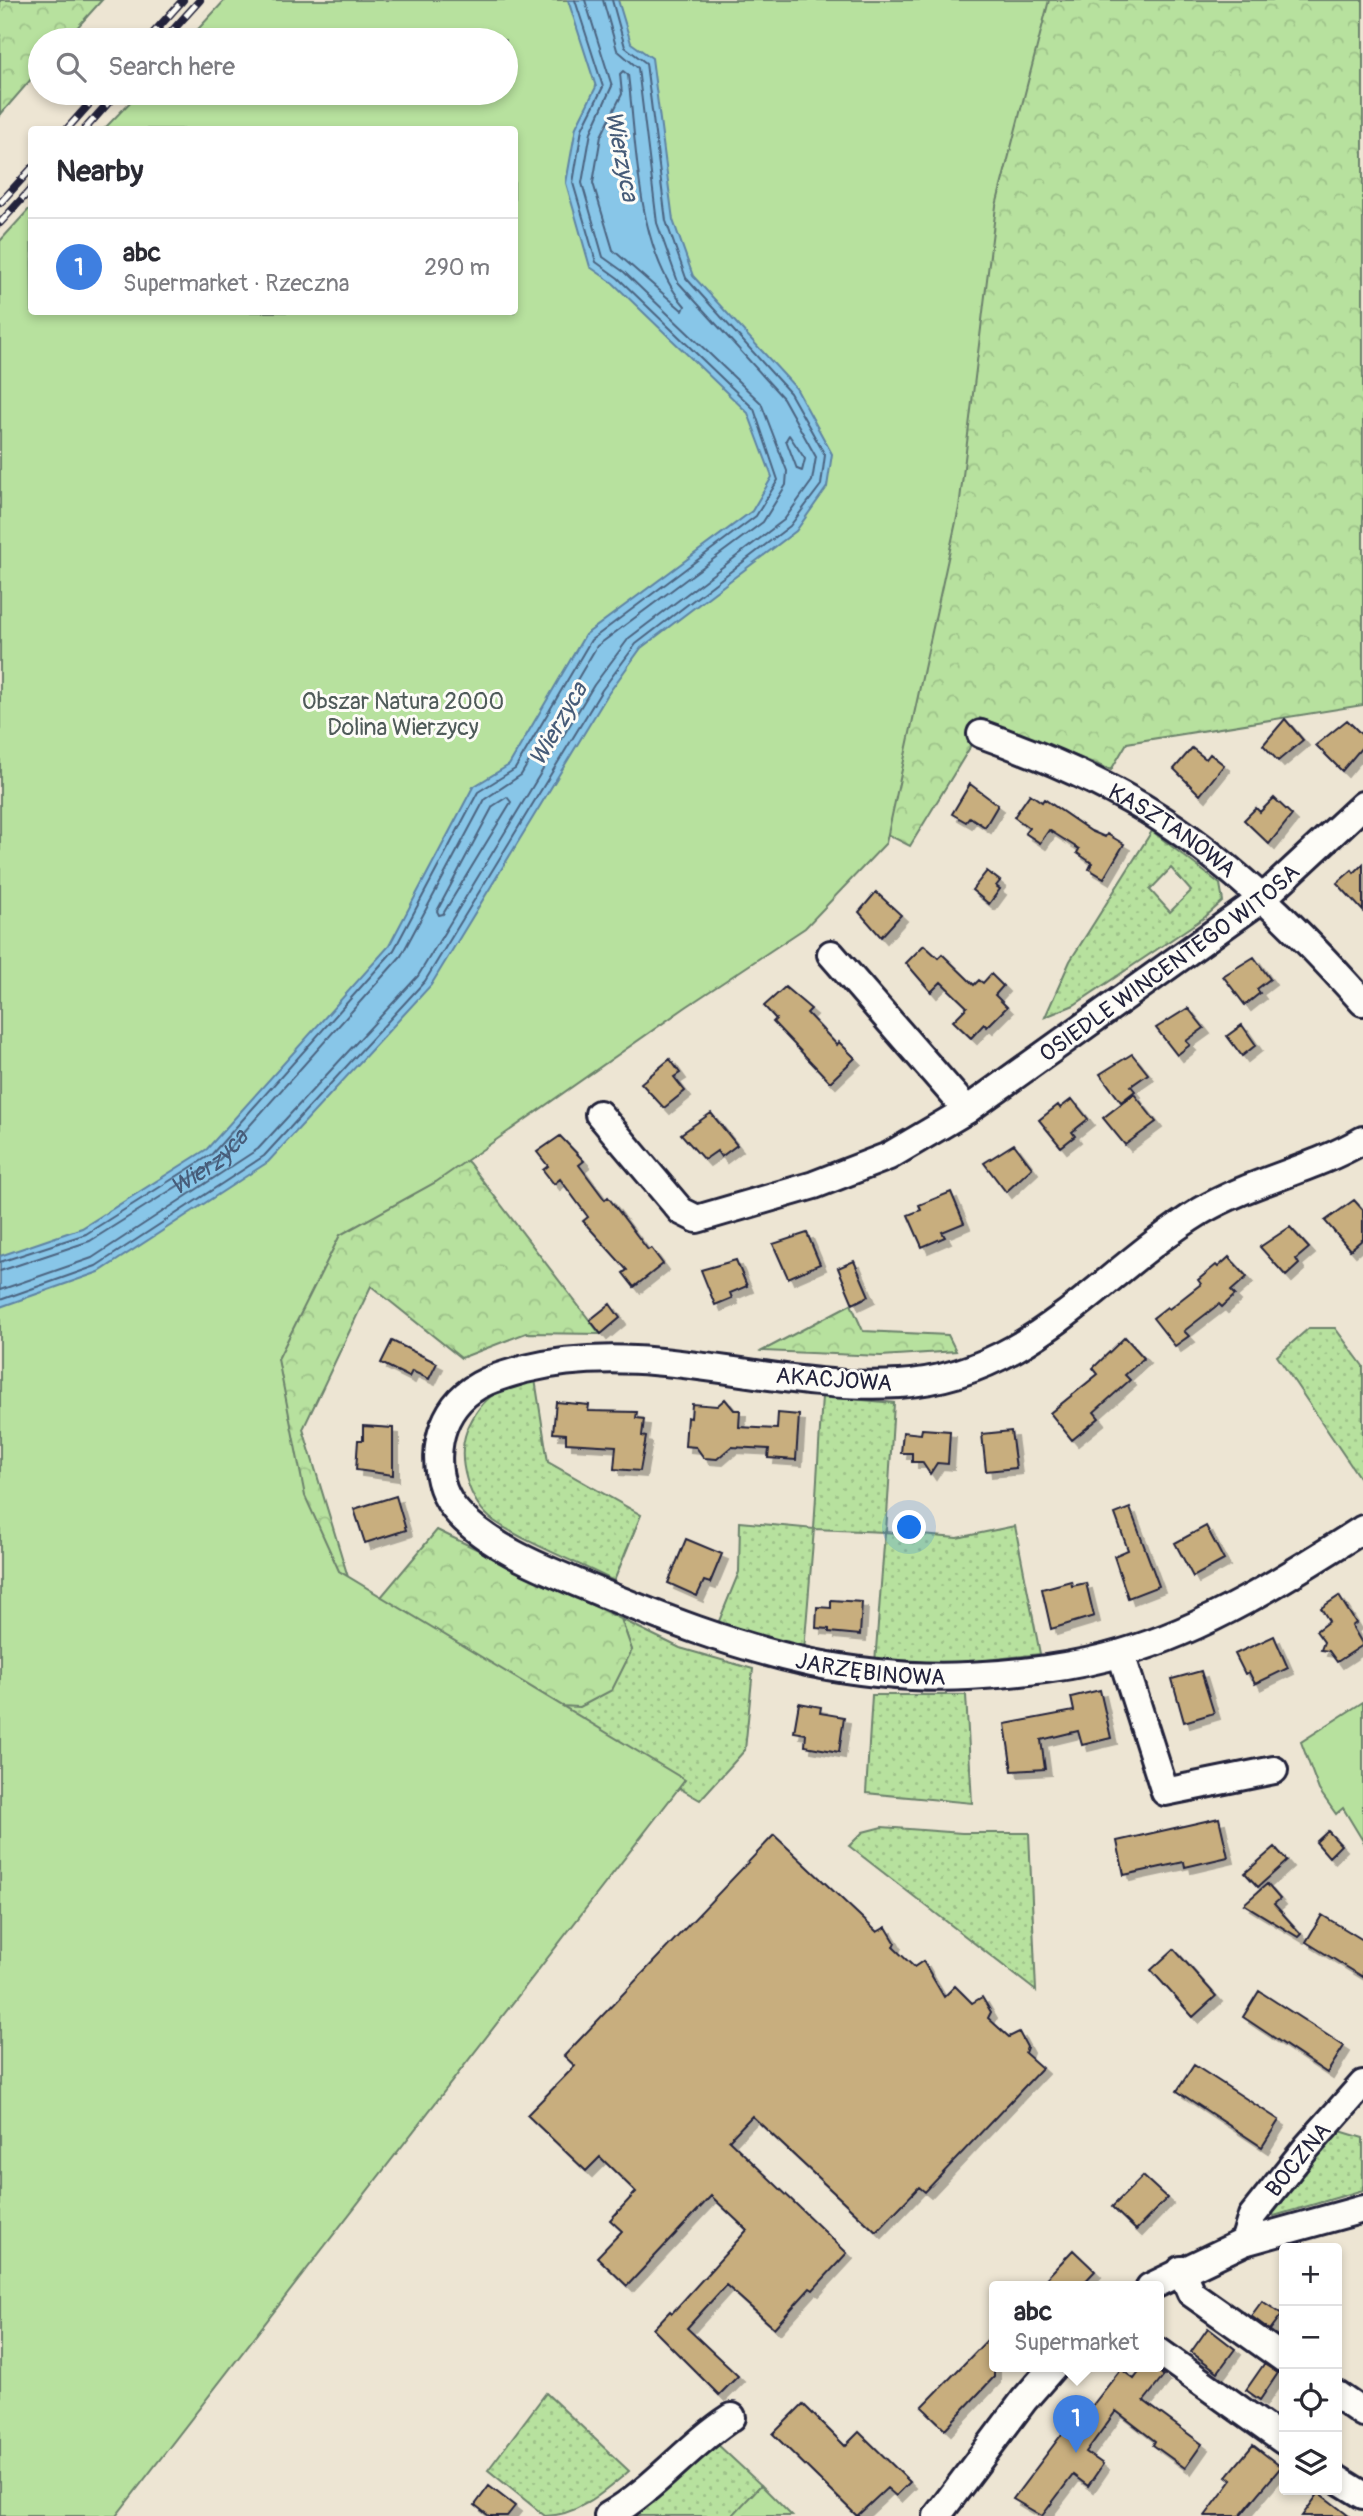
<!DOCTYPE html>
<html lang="en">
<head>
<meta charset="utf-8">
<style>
  body { margin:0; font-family:Pangolin,sans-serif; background:#f2f2f3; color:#2b2b33 }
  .controls { position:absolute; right:21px; bottom:21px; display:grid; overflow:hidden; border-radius:7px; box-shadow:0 4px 10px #0003 }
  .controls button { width:63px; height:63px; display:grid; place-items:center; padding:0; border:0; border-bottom:2px solid #e1e1e2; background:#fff; color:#2b2b33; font:35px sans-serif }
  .you { position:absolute; left:910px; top:1528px; width:24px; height:24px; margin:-18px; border:5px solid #fff; border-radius:50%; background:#1a73e8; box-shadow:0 0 0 10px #1a73e833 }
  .badge { display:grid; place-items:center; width:46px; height:46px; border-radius:50%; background:#111827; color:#fff; font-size:23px; font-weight:700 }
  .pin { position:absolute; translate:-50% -58px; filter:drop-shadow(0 2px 4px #0008) }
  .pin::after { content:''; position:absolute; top:37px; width:24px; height:21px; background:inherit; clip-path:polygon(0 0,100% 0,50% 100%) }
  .popup { position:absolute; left:989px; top:2281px; width:175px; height:91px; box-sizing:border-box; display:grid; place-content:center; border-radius:7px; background:#fff; filter:drop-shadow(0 2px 5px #0005); font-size:23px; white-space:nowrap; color:#7c7c81 }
  .popup b { font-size:26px; color:#2b2b33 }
  .popup::after { content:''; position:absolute; left:50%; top:100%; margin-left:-14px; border:14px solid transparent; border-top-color:#fff }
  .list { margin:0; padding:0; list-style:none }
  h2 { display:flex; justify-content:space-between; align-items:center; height:91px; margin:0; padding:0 28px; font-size:30px }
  h2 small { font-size:23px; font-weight:400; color:#7c7c81 }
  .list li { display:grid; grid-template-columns:46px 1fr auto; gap:21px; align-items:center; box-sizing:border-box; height:98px; padding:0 28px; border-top:2px solid #e1e1e2 }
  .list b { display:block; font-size:26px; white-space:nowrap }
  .list p { margin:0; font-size:23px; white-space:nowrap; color:#7c7c81 }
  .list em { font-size:23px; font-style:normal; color:#7c7c81 }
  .icon { flex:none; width:38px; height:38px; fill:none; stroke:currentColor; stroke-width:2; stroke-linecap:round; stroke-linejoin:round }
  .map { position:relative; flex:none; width:1363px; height:2516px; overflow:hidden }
  .search { position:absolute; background:#fff; box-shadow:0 4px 10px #0003; left:28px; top:28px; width:490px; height:77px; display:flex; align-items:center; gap:18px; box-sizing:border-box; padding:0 24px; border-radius:38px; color:#7c7c81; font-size:26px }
  .panel { position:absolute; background:#fff; box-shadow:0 4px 10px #0003; left:28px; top:126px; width:490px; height:189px; border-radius:7px }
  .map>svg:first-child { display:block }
  .grass { fill:url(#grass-dots); stroke:#6c826c; stroke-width:2; fill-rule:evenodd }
  .forest { fill:url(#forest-crowns); stroke:#6c826c; stroke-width:2 }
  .green { fill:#b7e19e; stroke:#6c826c; stroke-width:2 }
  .water { fill:#88c6e8; stroke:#5f84a3; stroke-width:2 }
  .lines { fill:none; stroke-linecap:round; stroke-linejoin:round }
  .shore { stroke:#4b6480; stroke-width:2 }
  .building { fill:#c8ae7e; stroke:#22223b; stroke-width:2; filter:url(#shadow) }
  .minor-casing { stroke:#22223b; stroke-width:32 }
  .minor { stroke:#fdfcf7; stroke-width:26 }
  .rail-casing { stroke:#22223b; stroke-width:8 }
  .rail { stroke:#fdfcf7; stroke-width:5; stroke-dasharray:16; stroke-linecap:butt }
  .labels { text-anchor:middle; stroke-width:6; stroke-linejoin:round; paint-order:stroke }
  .park-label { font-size:23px; fill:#4f5b59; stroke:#fdfcf7 }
  .street-label { font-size:23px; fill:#22223b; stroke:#fdfcf7 }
  .water-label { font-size:24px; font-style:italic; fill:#465b78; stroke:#fdfcf7 }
</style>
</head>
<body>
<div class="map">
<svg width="1363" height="2516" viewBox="0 0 1363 2516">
  <defs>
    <pattern id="grass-dots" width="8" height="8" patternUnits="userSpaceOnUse" patternTransform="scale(1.75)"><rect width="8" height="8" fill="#b7e19e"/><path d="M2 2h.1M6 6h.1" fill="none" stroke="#9dc189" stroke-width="1.8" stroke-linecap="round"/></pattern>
    <pattern id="forest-crowns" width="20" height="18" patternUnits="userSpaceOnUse" patternTransform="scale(1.75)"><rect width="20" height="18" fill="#b7e19e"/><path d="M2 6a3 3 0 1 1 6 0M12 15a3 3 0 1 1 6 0" fill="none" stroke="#9dc189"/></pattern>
    <filter id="shadow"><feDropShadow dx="6" dy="6" stdDeviation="0" flood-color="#0004"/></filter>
  </defs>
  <rect width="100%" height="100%" fill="#ede5d3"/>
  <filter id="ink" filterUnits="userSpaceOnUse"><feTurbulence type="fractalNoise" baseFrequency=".0143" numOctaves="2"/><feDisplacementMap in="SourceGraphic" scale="14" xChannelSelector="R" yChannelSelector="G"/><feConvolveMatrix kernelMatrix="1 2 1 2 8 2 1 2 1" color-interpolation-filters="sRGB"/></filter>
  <g filter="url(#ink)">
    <path class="grass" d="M 1152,831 L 1220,884 L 1223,901 L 1205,917 L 1074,1005 L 1045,1017 L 1070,961 ZM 1171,868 L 1191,891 L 1170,912 L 1150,890 Z
      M 1309,1328 L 1335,1328 L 1363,1366 L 1363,1483 L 1277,1356 Z
      M 535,1379 L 548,1462 L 641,1515 L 614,1581 C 579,1563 526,1543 494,1521 C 468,1502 456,1459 467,1430 C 482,1395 500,1387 535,1379 Z
      M 822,1396 L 894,1403 L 886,1532 L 957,1538 L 1015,1526 L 1040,1654 L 961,1663 L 875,1663 L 885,1532 L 814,1529 L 804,1651 L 717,1626 L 739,1572 L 740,1522 L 814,1529 Z
      M 621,1619 L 680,1648 L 753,1669 L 745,1750 L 700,1800 L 535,1705 L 632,1650 Z
      M 872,1695 L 966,1695 L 972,1803 L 866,1793 Z
      M 882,1827 L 962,1833 L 1029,1833 L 1036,1991 L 849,1846 L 863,1832 Z
      M 1340,2131 L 1363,2138 L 1363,2190 L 1274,2216 L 1267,2204 L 1321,2142 Z
      M 546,2393 L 629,2471 C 605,2491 578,2516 545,2516 L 488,2470 Z
      M 715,2442 L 761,2485 L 734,2516 L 616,2516 Z"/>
    <path class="forest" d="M 0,0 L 102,0 L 66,40 L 40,40 L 40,69 L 0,115 Z
      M 767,0 L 1363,0 L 1363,705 L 1127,743 L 1111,770 L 980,718 L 969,749 L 910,846 L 779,779 Z
      M 438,1135 L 469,1163 L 600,1334 L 526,1333 L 461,1358 L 371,1286 L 303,1429 L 355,1600 L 0,1307 Z
      M 851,1304 L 863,1331 L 948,1335 L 956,1351 L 881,1356 L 762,1351 Z
      M 437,1530 L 621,1619 L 632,1650 L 612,1690 L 580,1707 L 535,1705 L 371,1609 Z"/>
    <path class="green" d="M 225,0 L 1049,0 L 996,206 L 959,508 L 886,843 L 805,928 L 686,1007 L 436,1182 L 340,1235 L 278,1359 L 305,1496 L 339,1571 L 685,1780 L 116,2516 L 0,2516 L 0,241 L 31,207 L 32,312 L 514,312 L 514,130 L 104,129 L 139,93 L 506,93 L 506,40 L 188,40 Z
      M 1363,1702 L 1363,1841 L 1343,1808 L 1336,1814 L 1319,1790 L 1301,1742 Z
      M 761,2485 L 792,2516 L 732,2516 Z"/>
    <path class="water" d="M 568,0 L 618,0 L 631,43 L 652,58 L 673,220 L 693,276 L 796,388 L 832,454 L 827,487 L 796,531 L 641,648 L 608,694 L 431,985 L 268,1162 L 99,1272 L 0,1307 L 0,1256 L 82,1228 L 207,1149 L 389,946 L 473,787 L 509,765 L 585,635 L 752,511 L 772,477 L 748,413 L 613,283 L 590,267 L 566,183 L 576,127 L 596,87 Z"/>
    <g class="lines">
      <g class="shore">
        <path d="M 623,71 L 628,75 C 637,146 636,250 685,306 L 683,311 L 613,250 L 593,183 L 601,136 L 622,94 L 620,74 Z"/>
        <path d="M 789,435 L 805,459 L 802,471 L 797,469 L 786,440 Z"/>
        <path d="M 507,797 L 511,802 L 443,914 L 439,915 L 437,911 L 493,806 Z"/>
        <path d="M 0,1262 L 86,1234 L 212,1154 L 394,950 L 478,792 L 515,769 L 591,640 L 756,516 L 778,480 L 754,409 L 618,278 L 596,262 L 573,183 L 582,129 L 603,87 L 575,0"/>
        <path id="s1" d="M 0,1271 L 90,1241 L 219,1160 L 401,956 L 485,799 L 521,775 L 597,646 L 763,522 L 786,485 L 787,471 L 761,403 L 624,272 L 603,257 L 582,183 L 591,132 L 612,86 L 585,0"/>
        <path d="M 0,1290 L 92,1258 L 258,1149 L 418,976 L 594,685 L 629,638 L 784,520 L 812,481 L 816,457 L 783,398 L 678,282 L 657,223 L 638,68 L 617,50 L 603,0"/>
        <path d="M 0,1300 L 96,1266 L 264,1156 L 425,981 L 602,690 L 636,644 L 790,526 L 821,485 L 825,455 L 790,393 L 686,278 L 666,221 L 646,63 L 625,47 L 612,0"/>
      </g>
    </g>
    <path class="building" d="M 1285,719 L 1303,740 L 1278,761 L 1263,745 Z
      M 1347,720 L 1363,736 L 1363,746 L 1342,771 L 1316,745 Z
      M 1192,748 L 1206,759 L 1210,754 L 1224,765 L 1200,795 L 1174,769 Z
      M 970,784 L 998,805 L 985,827 L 970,817 L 966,822 L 952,814 Z
      M 1030,794 L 1042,802 L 1044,799 L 1091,831 L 1105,837 L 1107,834 L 1124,844 L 1104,878 L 1089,869 L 1092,863 L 1077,853 L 1079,849 L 1049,830 L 1040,843 L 1025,833 L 1029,828 L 1014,817 Z
      M 1274,798 L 1292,815 L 1269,844 L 1244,820 L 1256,808 L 1260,812 Z
      M 1363,864 L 1363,911 L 1337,883 L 1352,870 L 1354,873 Z
      M 987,871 L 1000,881 L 996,886 L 1000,889 L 989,904 L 972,890 Z
      M 876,892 L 901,915 L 881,937 L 859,912 Z
      M 924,945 L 938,958 L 942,954 L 974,985 L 979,980 L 983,983 L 991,974 L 1003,986 L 995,995 L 1007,1007 L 987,1027 L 984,1024 L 971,1038 L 953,1021 L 967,1007 L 941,982 L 931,992 L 906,963 Z
      M 1254,957 L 1270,979 L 1257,989 L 1260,993 L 1245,1005 L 1223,976 Z
      M 785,987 L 811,1009 L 807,1013 L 837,1045 L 839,1042 L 855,1058 L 830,1082 L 773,1022 L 776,1019 L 764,1006 Z
      M 1188,1008 L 1204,1028 L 1186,1041 L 1190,1045 L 1177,1055 L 1156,1028 Z
      M 1242,1025 L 1256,1045 L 1242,1056 L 1227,1036 Z
      M 1132,1054 L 1148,1074 L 1131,1086 L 1135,1091 L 1121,1102 L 1100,1074 Z
      M 670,1059 L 680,1073 L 674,1077 L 685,1091 L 664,1108 L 641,1083 Z
      M 1134,1094 L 1156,1122 L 1125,1145 L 1103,1118 Z
      M 1072,1099 L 1088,1119 L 1072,1132 L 1075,1136 L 1061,1147 L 1039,1120 L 1058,1105 L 1060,1108 Z
      M 711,1113 L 737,1145 L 721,1157 L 717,1151 L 704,1160 L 681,1134 Z
      M 560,1136 L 584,1161 L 579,1165 L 605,1200 L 608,1197 L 648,1250 L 651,1248 L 663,1264 L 634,1287 L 623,1273 L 627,1270 L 583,1221 L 588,1217 L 560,1179 L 554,1184 L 543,1170 L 548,1166 L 537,1152 Z
      M 1014,1144 L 1032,1168 L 1006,1192 L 984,1163 Z
      M 951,1192 L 964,1223 L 942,1232 L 945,1237 L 922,1247 L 908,1215 L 921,1210 L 919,1205 Z
      M 1354,1200 L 1363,1210 L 1363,1239 L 1350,1250 L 1325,1221 Z
      M 1290,1227 L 1309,1248 L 1296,1259 L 1299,1264 L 1286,1276 L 1260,1247 Z
      M 807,1233 L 820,1264 L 788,1278 L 773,1244 Z
      M 1229,1257 L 1247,1277 L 1231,1291 L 1235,1295 L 1222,1307 L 1219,1304 L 1184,1331 L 1189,1336 L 1175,1346 L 1153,1318 L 1167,1307 L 1169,1309 L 1201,1284 L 1198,1280 L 1216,1265 L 1218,1267 Z
      M 736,1260 L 747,1286 L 730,1293 L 732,1298 L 715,1305 L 701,1270 Z
      M 854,1261 L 869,1296 L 853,1304 L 838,1268 Z
      M 610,1304 L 620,1318 L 601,1334 L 590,1320 Z
      M 1125,1337 L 1144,1358 L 1125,1375 L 1130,1380 L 1094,1412 L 1099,1418 L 1072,1440 L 1050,1413 L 1098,1374 L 1093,1368 Z
      M 392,1341 L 437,1363 L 429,1379 L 412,1371 L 409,1377 L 381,1363 Z
      M 725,1399 L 734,1410 L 740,1410 L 739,1427 L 777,1429 L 778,1413 L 799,1415 L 796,1460 L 768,1458 L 769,1449 L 731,1447 L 717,1459 L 704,1458 L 696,1447 L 685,1446 L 687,1417 L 691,1418 L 692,1404 L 717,1406 Z
      M 556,1402 L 589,1405 L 588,1411 L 637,1412 L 636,1418 L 644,1419 L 642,1436 L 646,1437 L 640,1471 L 614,1469 L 616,1446 L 566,1443 L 566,1434 L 553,1433 Z
      M 363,1426 L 393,1428 L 393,1475 L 356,1470 L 358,1440 L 363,1440 Z
      M 922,1429 L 950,1431 L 948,1464 L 937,1463 L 930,1474 L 922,1462 L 912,1462 L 912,1453 L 901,1453 L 903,1432 L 921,1434 Z
      M 1011,1431 L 1016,1468 L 986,1471 L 982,1434 Z
      M 396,1496 L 406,1530 L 365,1543 L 354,1509 Z
      M 1130,1508 L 1159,1586 L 1128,1598 L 1114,1556 L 1128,1550 L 1115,1514 Z
      M 1206,1526 L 1224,1560 L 1193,1577 L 1175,1543 Z
      M 686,1539 L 722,1554 L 710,1583 L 704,1581 L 697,1596 L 668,1583 Z
      M 1071,1581 L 1072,1586 L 1086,1583 L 1094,1616 L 1051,1629 L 1042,1589 Z
      M 1339,1596 L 1356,1623 L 1352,1626 L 1363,1645 L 1337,1662 L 1329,1651 L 1321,1650 L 1324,1642 L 1316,1631 L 1329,1621 L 1321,1608 Z
      M 831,1600 L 862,1602 L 860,1635 L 829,1632 L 829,1629 L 816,1628 L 817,1607 L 831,1608 Z
      M 1274,1636 L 1288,1668 L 1255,1684 L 1249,1672 L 1245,1674 L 1235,1654 Z
      M 1201,1671 L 1214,1713 L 1184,1722 L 1172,1679 Z
      M 1100,1690 L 1111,1738 L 1082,1745 L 1078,1731 L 1041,1740 L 1045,1769 L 1012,1771 L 1005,1724 L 1074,1711 L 1071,1697 Z
      M 799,1703 L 821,1707 L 820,1713 L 844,1717 L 839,1752 L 805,1746 L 806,1734 L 794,1732 Z
      M 1219,1818 L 1228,1857 L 1185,1867 L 1184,1862 L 1124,1875 L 1117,1841 Z
      M 1328,1831 L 1341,1845 L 1329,1857 L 1316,1842 Z
      M 774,1835 L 877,1932 L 886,1927 L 895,1942 L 893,1947 L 914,1967 L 923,1961 L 944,1997 L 955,1986 L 972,2003 L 982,1997 L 991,2012 L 988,2018 L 1009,2037 L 1019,2032 L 1027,2047 L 1025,2053 L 1042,2068 L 925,2192 L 919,2187 L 876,2232 L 752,2116 L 729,2140 L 847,2253 L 813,2290 L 810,2288 L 774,2328 L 726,2285 L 687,2328 L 738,2376 L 719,2395 L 653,2329 L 670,2311 L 672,2313 L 747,2230 L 711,2196 L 627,2286 L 597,2257 L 622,2231 L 610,2220 L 636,2192 L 600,2157 L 586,2171 L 527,2115 L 575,2066 L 564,2056 Z
      M 1275,1847 L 1287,1861 L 1258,1887 L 1245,1873 Z
      M 1267,1884 L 1280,1899 L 1274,1904 L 1301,1934 L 1298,1937 L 1244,1904 Z
      M 1322,1915 L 1363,1940 L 1363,1977 L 1306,1942 Z
      M 1174,1949 L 1216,1996 L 1193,2017 L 1151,1970 Z
      M 1259,1991 L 1344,2046 L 1327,2073 L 1243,2017 Z
      M 1194,2065 L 1279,2120 L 1262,2147 L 1177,2091 Z
      M 1143,2176 L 1167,2198 L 1136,2230 L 1112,2207 Z
      M 1073,2250 L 1095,2271 L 1080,2287 L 1038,2287 Z
      M 1262,2301 L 1282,2314 L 1270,2330 L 1251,2316 Z
      M 1208,2328 L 1235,2349 L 1218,2372 L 1191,2352 Z
      M 994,2333 L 994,2377 L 945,2429 L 922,2407 Z
      M 1264,2364 L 1278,2373 L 1260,2400 L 1246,2390 Z
      M 1143,2367 L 1153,2367 L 1164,2376 L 1144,2401 L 1202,2444 L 1185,2468 L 1153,2445 L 1155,2441 L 1116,2411 L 1086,2452 L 1103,2464 L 1088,2486 L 1073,2475 L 1042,2516 L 1013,2499 L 1083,2406 L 1089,2410 L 1121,2369 L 1134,2379 Z
      M 803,2404 L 845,2446 L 859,2432 L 910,2482 L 896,2496 L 887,2488 L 857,2516 L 773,2434 Z
      M 1253,2445 L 1281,2467 L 1240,2516 L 1205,2516 L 1232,2480 L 1227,2476 Z
      M 489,2486 L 515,2506 L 507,2516 L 489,2516 L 475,2505 Z
      M 1319,2493 L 1349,2516 L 1302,2516 Z"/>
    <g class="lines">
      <defs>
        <g id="minor">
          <path id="s2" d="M 981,734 C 1040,755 1110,785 1163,820 C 1239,870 1303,935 1363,1002"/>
          <path d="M 831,954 L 967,1110"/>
          <path id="s3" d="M 599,1114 L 681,1211 L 697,1219 L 814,1185 L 889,1156 L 967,1110 L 1263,898 L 1363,805"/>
          <path id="s4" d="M 1363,1140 C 1312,1170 1252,1181 1201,1211 C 1097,1275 1030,1376 899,1384 C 775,1392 652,1338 525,1369 C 501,1376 478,1381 460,1400 C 432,1430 430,1484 459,1514 C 491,1548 542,1568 585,1586 C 659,1617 733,1646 812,1663 C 863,1673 916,1679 968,1676 C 1016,1674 1076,1667 1122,1653 C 1209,1628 1288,1577 1363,1529"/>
          <path d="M 1121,1654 L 1165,1792 L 1274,1770"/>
          <path id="s5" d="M 1244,2242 L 1252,2216 L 1307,2147 L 1363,2084"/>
          <path d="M 1181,2270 L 1191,2293 L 1284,2359"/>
          <path d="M 1150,2287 L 1244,2242 L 1363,2209"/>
          <path d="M 1158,2351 L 1284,2441"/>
          <path d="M 1337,2395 L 1363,2413"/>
          <path d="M 1337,2479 L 1363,2495"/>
          <path d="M 608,2516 C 654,2490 687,2446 732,2417"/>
          <path d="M 937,2516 L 1024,2400 L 1053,2367"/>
        </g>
      </defs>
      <use href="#minor" class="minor-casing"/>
      <use href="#minor" class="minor"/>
      <defs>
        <path id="rail" d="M 147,40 L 183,0
          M 164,40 L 200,0
          M 66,130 L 99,93
          M 84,130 L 117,93
          M 0,203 L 32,168
          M 0,223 L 32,188"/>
      </defs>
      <use href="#rail" class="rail-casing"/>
      <use href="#rail" class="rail"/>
    </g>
  </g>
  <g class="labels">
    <g class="park-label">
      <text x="403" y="709">Obszar Natura 2000<tspan x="403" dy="26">Dolina Wierzycy</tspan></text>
    </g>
    <g class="street-label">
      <text dy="8" stroke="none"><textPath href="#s2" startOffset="215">KASZTANOWA</textPath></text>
      <text dy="8" stroke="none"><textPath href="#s3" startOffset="688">OSIEDLE WINCENTEGO WITOSA</textPath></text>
      <text transform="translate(834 1379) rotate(4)" y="8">AKACJOWA</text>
      <text dy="8" stroke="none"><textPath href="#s4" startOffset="1550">JARZĘBINOWA</textPath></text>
      <text dy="8" stroke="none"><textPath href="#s5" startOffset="100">BOCZNA</textPath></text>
    </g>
    <g class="water-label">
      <text transform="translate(622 156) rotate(79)" y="8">Wierzyca</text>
      <text transform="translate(558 724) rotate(-60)" y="8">Wierzyca</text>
      <text dy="8" stroke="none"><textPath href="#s1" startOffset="238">Wierzyca</textPath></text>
    </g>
  </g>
</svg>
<div class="controls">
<button>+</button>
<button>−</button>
<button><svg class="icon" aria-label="locate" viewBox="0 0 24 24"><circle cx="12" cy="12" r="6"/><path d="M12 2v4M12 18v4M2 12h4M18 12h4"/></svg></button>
<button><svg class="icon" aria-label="layers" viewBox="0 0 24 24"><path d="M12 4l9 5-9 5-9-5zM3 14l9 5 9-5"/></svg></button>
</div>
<div class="you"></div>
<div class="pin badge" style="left:1076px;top:2453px;background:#3f7fe0">1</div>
<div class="popup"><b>abc</b>Supermarket</div>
<div class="search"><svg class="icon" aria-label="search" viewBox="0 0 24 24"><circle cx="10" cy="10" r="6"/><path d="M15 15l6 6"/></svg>Search here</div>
<section class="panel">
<h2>Nearby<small></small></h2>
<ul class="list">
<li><span class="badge" style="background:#3f7fe0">1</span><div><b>abc</b><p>Supermarket · Rzeczna</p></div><em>290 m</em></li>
</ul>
</section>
</div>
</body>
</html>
